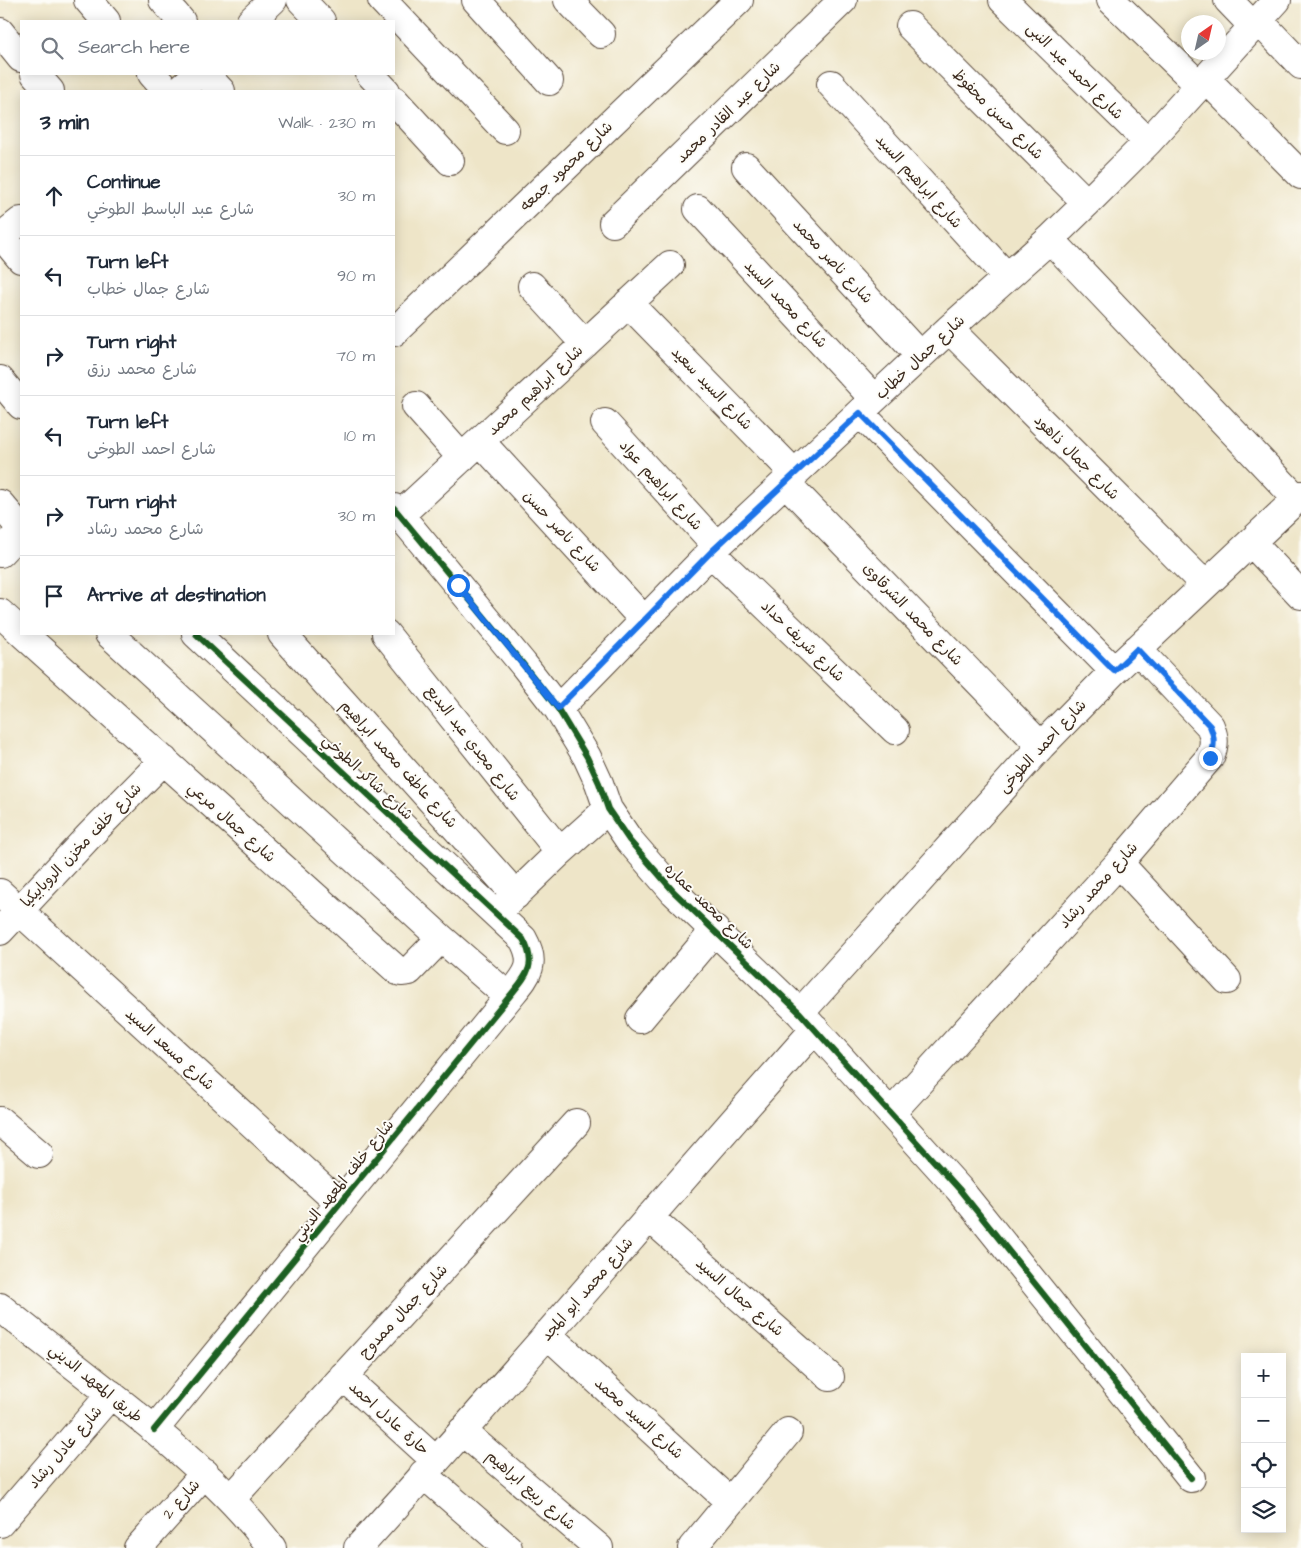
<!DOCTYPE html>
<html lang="en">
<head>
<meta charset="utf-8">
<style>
  body { margin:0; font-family:"Architects Daughter","Playpen Sans Arabic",sans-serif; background:#f6f6f7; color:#1f2937 }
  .controls { position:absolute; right:15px; bottom:15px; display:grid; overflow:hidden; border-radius:0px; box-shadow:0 2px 12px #0003 }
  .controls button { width:45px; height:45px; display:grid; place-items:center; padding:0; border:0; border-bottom:1px solid #e0e1e3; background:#fff; color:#1f2937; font:25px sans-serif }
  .compass { position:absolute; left:1181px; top:15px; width:45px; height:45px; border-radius:50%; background:#fff; box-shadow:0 2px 12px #0003; rotate:34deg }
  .stop { position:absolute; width:15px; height:15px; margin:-11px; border:4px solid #1a73e8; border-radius:50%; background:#fff }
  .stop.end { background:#1a73e8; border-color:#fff; box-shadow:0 1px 5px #0008 }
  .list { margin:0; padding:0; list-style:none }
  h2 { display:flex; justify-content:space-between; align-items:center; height:65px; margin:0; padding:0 20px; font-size:21px }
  h2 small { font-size:16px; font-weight:400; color:#747a83 }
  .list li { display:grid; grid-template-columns:32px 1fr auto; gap:15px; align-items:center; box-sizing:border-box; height:80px; padding:0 20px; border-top:1px solid #e0e1e3 }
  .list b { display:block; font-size:19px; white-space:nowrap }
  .list p { margin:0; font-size:16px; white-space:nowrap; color:#747a83 }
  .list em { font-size:16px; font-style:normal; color:#747a83 }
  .icon { flex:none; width:28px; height:28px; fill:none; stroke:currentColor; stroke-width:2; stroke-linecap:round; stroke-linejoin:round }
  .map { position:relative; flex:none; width:1301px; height:1548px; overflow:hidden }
  .search { position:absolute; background:#fff; box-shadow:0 2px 12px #0003; left:20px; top:20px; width:375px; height:55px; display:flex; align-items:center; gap:12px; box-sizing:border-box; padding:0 18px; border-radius:0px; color:#747a83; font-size:19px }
  .panel { position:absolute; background:#fff; box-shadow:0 2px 12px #0003; left:20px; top:90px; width:375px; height:545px; border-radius:0px }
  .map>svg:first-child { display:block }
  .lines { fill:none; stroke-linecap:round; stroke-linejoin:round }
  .minor-casing { stroke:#564638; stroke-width:30 }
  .minor { stroke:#fff; stroke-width:28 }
  .cycleway-casing { stroke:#fdfcf7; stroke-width:9 }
  .cycleway { stroke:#1b5e20; stroke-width:6 }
  .route { stroke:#1a73e8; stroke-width:6 }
  .labels { text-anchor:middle; stroke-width:4; stroke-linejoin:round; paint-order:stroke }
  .street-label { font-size:15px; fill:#3b2a1e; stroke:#fdfcf7 }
</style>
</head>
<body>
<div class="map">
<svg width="1301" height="1548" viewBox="0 0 1301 1548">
  <rect width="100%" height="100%" fill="#fdfcf7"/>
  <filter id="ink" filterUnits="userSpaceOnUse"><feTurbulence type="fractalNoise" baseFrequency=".02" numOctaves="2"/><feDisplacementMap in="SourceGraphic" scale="10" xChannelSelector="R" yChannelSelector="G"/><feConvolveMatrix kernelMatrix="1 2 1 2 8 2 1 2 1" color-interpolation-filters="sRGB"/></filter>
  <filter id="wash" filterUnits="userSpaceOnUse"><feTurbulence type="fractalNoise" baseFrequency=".0096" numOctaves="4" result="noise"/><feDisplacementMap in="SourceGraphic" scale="20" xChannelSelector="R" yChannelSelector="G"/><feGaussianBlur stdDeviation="1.12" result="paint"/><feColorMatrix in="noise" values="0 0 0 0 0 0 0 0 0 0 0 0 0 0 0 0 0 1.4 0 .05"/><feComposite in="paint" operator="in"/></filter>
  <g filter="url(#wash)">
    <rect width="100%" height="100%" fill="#eee5c8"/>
  </g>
  <g filter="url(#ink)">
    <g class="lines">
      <defs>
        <path id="minor" d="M 88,0 L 106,21
          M 163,0 L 181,21
          M 301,0 L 321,21
          M 382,0 L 505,130
          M 476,0 L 549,81
          M 568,0 L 601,34
          M 1003,0 L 1148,142
          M 1111,0 L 1199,85
          M 1228,0 L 1253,26
          M 1258,20 L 1301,65
          M 251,21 L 273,0
          M 910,26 L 1087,203
          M 0,32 L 21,58
          M 35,74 L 50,91
          M 152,74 L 167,91
          M 205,74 L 221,91
          M 370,74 L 386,91
          M 1205,78 L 1301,175
          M 831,84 L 1007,277
          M 178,91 L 198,74
          M 394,100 L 450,161
          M 746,167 L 920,356
          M 698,209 L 874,399
          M 613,223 L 843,0
          M 0,234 L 21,259
          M 2,236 L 21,221
          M 1050,239 L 1297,499
          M 532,286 L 585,344
          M 628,303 L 795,474
          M 949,329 L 1205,585
          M 394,332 L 739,0
          M 0,380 L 21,405
          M 416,406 L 462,458
          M 860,413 L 1114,671
          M 605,423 L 717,546
          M 480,441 L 644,620
          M 785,482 L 1041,746
          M 0,504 L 21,528
          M 394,508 L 523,664 L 558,709 L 587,757 L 599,783 L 608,809 L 629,840 L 674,892 L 800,1013 L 959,1189 L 1191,1478
          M 400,515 L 670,265
          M 1251,542 L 1301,595
          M 0,553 L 21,531
          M 711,553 L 895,730
          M 0,613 L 21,632
          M 23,634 L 398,971 L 401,972 L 409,971 L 441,938
          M 109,634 L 441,938 L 509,997
          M 282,634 L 516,895
          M 386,634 L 560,852
          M 558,709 L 717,546 L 949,329 L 1050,239 L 1087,203 L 1148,142 L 1277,0
          M 1119,863 L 1227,980
          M 0,893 L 340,1204
          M 503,907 L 560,852 L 608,809
          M 0,931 L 89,836 L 164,760
          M 800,1013 L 1041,746 L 1114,671 L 1301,495
          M 640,1019 L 715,930
          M 891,1113 L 1119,863 L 1210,757 C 1215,745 1215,738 1210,726 L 1137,649
          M 0,1121 L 39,1154
          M 649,1217 L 830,1377
          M 0,1307 C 49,1347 100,1385 149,1425 C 194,1463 237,1501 272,1548
          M 547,1334 L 730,1502
          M 343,1376 L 435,1460
          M 154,1430 L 509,997 C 526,976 538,966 523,939 L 196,634
          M 462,1431 L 599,1548
          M 423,1474 L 508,1548
          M 231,1499 L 576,1123
          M 0,1523 L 111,1394
          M 138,1548 L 205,1473
          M 358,1548 C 513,1378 661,1201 815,1029
          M 692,1548 L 788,1432"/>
      </defs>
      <use href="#minor" class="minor-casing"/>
      <use href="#minor" class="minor"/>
      <defs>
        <path id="cycleway" d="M 394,508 L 523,664 L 558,709 L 587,757 L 599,783 L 608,809 L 629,840 L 674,892 L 800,1013 L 959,1189 L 1191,1478
          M 154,1430 L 509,997 C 526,976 538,966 523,939 L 196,634"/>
      </defs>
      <use href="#cycleway" class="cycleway-casing"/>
      <use href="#cycleway" class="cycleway"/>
    </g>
  </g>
  <g class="lines" filter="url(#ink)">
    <path class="route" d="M 458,585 L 558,708 L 711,552 L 860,413 L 1114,671 L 1137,649 L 1210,726 C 1215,738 1215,745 1210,758"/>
  </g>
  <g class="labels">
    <g class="street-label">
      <text transform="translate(1075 71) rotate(45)" y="5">شارع احمد عبد النبى</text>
      <text transform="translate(728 112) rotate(-44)" y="5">شارع عبد القادر محمد</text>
      <text transform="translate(998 114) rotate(45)" y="5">شارع حسن محفوظ</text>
      <text transform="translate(566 166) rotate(-44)" y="5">شارع محمود جمعه</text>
      <text transform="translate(919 181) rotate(48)" y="5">شارع ابراهيم السيد</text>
      <text transform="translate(833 261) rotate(47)" y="5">شارع ناصر محمد</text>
      <text transform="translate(786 304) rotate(47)" y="5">شارع محمد السيد</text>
      <text transform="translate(920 357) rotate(-43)" y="5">شارع جمال خطاب</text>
      <text transform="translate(712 388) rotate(46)" y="5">شارع السيد سعيد</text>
      <text transform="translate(535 390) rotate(-43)" y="5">شارع ابراهيم محمد</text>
      <text transform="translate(1077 457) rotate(45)" y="5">شارع جمال ذاهود</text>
      <text transform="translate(661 485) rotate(48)" y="5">شارع ابراهيم عواد</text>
      <text transform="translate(562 531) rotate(47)" y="5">شارع ناصر حسن</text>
      <text transform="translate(913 614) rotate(46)" y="5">شارع محمد الشرقاوى</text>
      <text transform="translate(803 641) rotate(44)" y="5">شارع شريف حداد</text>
      <text transform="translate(473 743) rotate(52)" y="5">شارع مجدي عبد البديع</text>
      <text transform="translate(1042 746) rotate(-47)" y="5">شارع احمد الطوخى</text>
      <text transform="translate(399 764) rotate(48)" y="5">شارع عاطف محمد ابراهيم</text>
      <text transform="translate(368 777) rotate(43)" y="5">شارع شاكر الطوخي</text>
      <text transform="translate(232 822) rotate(42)" y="5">شارع جمال مرعي</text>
      <text transform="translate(81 845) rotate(-46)" y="5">شارع خلف مخزن الروبابيكيا</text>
      <text transform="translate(1098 885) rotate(-48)" y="5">شارع محمد رشاد</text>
      <text transform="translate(709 906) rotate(44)" y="5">شارع محمد عماره</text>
      <text transform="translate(170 1049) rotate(42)" y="5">شارع مسعد السيد</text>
      <text transform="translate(343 1180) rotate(-51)" y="5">شارع خلف المعهد الديني</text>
      <text transform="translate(587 1289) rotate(-49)" y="5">شارع محمد ابو المجد</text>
      <text transform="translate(740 1297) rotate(41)" y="5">شارع جمال السيد</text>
      <text transform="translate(403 1311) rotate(-47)" y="5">شارع جمال ممدوح</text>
      <text transform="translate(96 1383) rotate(39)" y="5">طريق المعهد الديني</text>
      <text transform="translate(389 1418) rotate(42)" y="5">حارة عادل احمد</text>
      <text transform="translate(639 1418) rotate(42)" y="5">شارع السيد محمد</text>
      <text transform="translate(65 1447) rotate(-49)" y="5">شارع عادل رشاد</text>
      <text transform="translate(531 1490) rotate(41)" y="5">شارع ربيع ابراهيم</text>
      <text transform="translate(181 1499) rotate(-48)" y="5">شارع 2</text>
    </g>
  </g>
</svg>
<div class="controls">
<button>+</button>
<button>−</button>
<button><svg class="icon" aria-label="locate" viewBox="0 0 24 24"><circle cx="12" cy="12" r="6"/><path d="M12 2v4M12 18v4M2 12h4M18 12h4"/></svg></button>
<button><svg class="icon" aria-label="layers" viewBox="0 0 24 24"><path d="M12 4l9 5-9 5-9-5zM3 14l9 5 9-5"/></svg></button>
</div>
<svg class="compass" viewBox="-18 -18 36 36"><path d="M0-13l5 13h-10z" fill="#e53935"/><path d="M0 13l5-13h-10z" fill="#747a83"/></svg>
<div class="stop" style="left:458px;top:585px"></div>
<div class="stop end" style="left:1210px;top:758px"></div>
<div class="search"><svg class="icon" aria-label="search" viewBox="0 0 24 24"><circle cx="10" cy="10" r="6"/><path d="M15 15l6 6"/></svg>Search here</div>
<section class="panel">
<h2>3 min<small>Walk · 230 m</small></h2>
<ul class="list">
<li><svg class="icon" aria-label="ahead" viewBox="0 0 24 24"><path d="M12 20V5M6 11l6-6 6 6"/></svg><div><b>Continue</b><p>شارع عبد الباسط الطوخي</p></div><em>30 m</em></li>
<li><svg class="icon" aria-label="left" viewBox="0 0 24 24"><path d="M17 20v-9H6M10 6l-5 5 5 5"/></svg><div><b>Turn left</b><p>شارع جمال خطاب</p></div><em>90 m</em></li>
<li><svg class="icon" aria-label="right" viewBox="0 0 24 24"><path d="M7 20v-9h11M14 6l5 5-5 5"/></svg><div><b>Turn right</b><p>شارع محمد رزق</p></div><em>70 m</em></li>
<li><svg class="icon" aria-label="left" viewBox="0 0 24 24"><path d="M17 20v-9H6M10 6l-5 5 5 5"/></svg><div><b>Turn left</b><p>شارع احمد الطوخى</p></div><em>10 m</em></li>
<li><svg class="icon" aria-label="right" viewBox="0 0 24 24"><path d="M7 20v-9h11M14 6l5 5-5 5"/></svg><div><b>Turn right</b><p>شارع محمد رشاد</p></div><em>30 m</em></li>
<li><svg class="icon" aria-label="arrive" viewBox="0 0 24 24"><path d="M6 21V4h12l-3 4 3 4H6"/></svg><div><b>Arrive at destination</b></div></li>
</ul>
</section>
</div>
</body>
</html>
